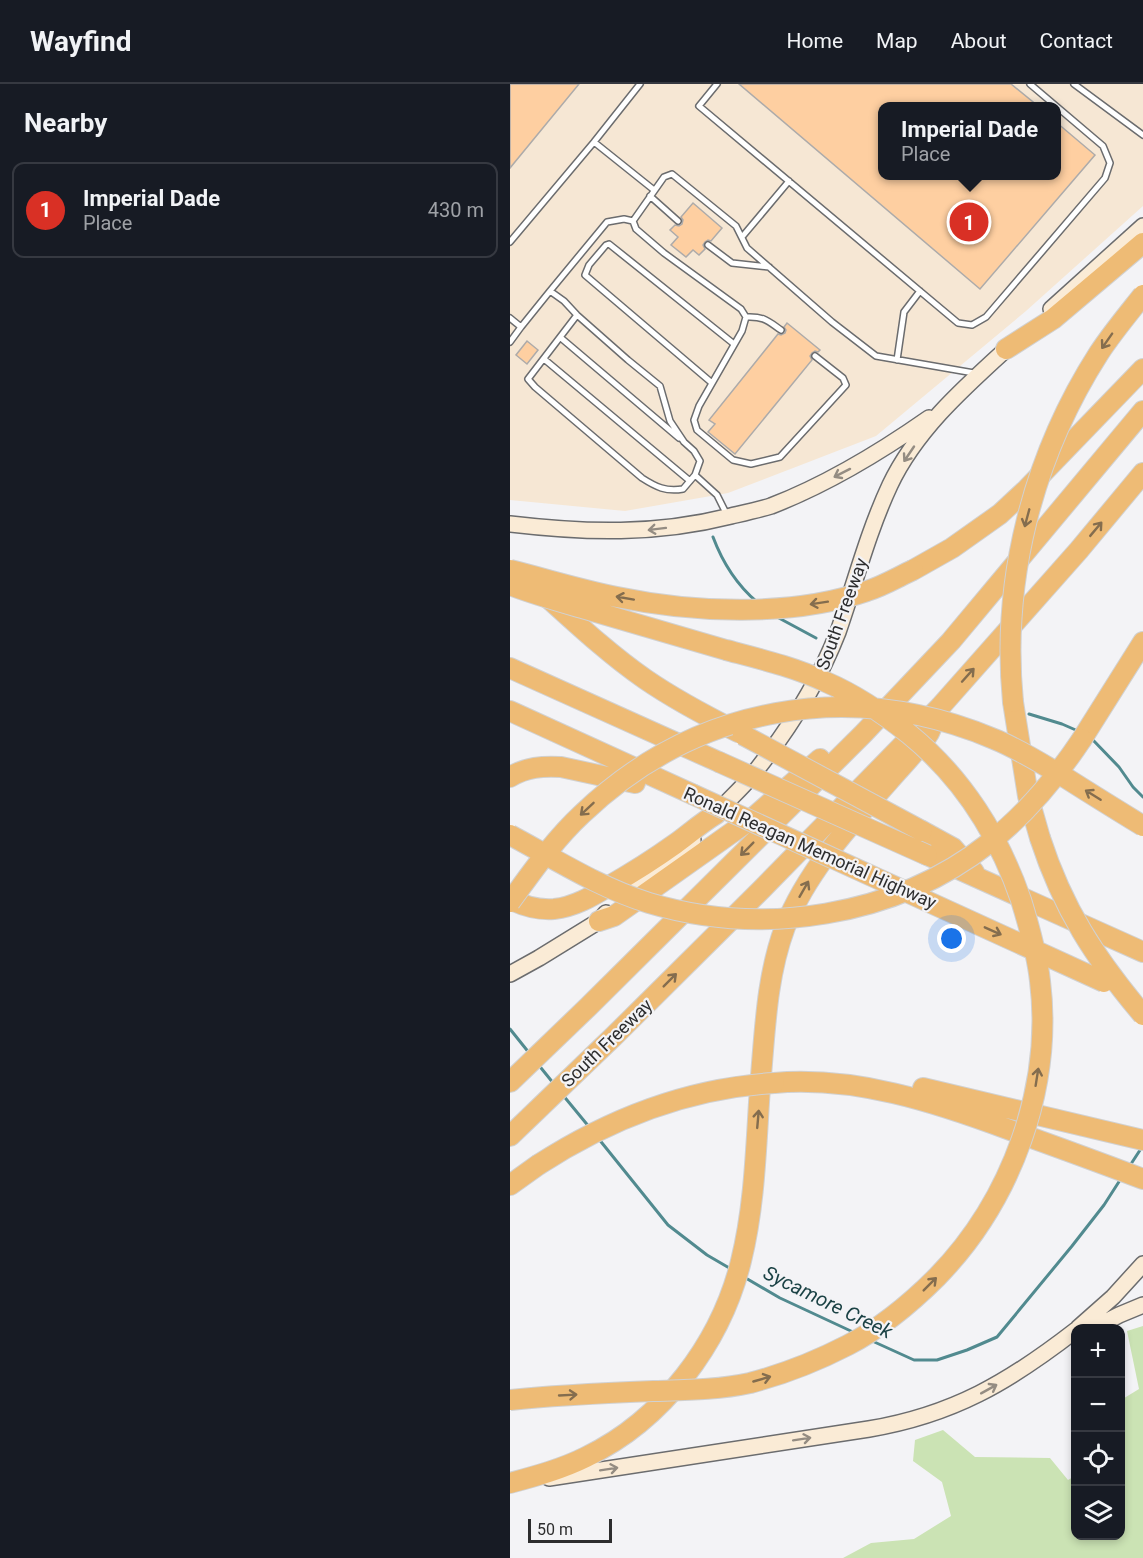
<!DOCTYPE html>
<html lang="en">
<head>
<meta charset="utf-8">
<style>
  body { margin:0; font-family:Roboto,sans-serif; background:#20242c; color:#f1f3f6 }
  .controls { position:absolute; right:18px; bottom:18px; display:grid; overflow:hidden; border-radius:12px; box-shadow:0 3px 9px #0003 }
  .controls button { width:54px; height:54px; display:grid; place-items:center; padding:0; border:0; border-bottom:2px solid #363941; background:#171b24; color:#f1f3f6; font:30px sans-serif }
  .scale { position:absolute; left:18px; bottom:15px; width:84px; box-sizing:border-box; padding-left:6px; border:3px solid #2d2d2e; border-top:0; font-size:16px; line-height:21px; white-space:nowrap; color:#2d2d2e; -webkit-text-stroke:4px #f3f3f6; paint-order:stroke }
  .you { position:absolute; left:442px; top:855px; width:21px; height:21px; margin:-15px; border:4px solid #fff; border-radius:50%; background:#1a73e8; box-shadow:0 0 0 9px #1a73e833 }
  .badge { display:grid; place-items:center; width:39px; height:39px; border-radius:50%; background:#d93025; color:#fff; font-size:20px; font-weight:700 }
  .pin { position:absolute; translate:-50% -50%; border:3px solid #fff; box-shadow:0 2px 6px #0006 }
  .popup { position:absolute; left:368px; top:18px; width:183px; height:78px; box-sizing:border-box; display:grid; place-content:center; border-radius:12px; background:#171b24; filter:drop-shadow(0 2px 4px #0005); font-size:20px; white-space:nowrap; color:#9ea1a6 }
  .popup b { font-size:22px; color:#f1f3f6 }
  .popup::after { content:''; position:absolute; left:50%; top:100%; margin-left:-12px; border:12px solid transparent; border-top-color:#171b24 }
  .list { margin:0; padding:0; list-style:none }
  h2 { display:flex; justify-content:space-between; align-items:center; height:78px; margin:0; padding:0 24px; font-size:26px }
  h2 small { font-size:20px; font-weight:400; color:#9ea1a6 }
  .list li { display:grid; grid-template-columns:39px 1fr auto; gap:18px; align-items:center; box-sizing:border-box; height:96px; margin:0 12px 12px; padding:0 12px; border:2px solid #363941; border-radius:12px }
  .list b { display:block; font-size:22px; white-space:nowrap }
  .list p { margin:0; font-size:20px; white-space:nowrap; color:#9ea1a6 }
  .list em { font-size:20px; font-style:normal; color:#9ea1a6 }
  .icon { flex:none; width:33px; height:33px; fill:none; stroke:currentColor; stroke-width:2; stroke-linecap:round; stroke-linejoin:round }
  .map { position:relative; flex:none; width:633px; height:1474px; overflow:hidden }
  header { display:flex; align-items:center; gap:36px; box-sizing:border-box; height:84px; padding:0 30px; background:#171b24; border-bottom:2px solid #363941 }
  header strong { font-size:28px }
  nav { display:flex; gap:33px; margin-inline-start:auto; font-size:21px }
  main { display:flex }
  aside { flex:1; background:#171b24 }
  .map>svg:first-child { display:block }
  .industrial { fill:#f6e7d4; fill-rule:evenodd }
  .green { fill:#cbe3b4 }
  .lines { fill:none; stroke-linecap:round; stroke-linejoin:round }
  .stream { stroke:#518a8f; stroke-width:3 }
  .building { fill:#fecfa1; stroke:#adabaa; stroke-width:1.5 }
  .service-casing { stroke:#6b6c6e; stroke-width:8 }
  .secondary-casing { stroke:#6b6c6e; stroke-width:18 }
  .motorway-casing { stroke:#d1d1d1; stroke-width:22 }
  .service { stroke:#fff; stroke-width:5 }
  .secondary { stroke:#faebd6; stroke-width:15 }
  .motorway { stroke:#eebb75; stroke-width:20 }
  .motorway-bridge-casing { stroke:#d1d1d1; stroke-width:22; stroke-linecap:butt }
  .motorway-bridge { stroke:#eebb75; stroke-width:20 }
  .oneway { stroke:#846d4e }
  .oneway2 { stroke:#948c82 }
  .labels { text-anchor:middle; stroke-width:4.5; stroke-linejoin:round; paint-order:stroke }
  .street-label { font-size:18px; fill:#2d2d2e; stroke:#f3f3f6 }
  .water-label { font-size:20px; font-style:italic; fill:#1b4245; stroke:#f3f3f6 }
</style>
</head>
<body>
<header>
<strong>Wayfind</strong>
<nav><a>Home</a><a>Map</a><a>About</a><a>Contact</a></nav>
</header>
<main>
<aside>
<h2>Nearby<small></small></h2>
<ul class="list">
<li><span class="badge">1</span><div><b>Imperial Dade</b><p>Place</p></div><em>430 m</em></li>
</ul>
</aside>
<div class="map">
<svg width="633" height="1474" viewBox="0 0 633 1474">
  <rect width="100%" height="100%" fill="#f3f3f6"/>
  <path class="industrial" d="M 0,0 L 633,0 L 633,122 L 516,227 L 366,352 L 218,409 L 115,427 L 0,416 ZM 372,22 L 546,22 L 546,92 L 372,92 Z"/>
  <path class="green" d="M 633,1242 L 633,1474 L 333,1474 L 361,1459 L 404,1455 L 441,1432 L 432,1398 L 403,1377 L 405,1356 L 433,1346 L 465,1373 L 540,1374 L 558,1396 L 565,1392 L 566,1452 L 610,1452 L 611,1316 L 629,1305 L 617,1247 Z"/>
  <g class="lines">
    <path class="stream" d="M 203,453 C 212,477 227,501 247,518
      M 267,533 L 306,554
      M 519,630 L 552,640 L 568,647
      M 582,655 L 609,683 L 623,703 L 633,713
      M 0,945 L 20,970
      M 27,979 L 44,1000
      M 52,1010 L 80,1044
      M 88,1054 L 158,1141 L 197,1171 L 221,1185
      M 619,1083 L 632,1063
      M 234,1193 L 270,1214 L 343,1248
      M 360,1256 L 404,1276 L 427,1276 L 457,1266 L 487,1253 L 562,1162 L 594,1121 L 612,1093"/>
  </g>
  <path class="building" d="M 0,0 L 69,0 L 0,84 Z
    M 229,0 L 501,0 L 528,22 L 372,22 L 372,92 L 546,92 L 546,38 L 585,71 L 470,205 Z
    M 183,119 L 212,144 L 201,157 L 198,156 L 195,158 L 193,161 L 195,165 L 189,171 L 183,166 L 176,173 L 161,161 L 168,153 L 160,146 L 165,141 L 169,142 L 172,140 L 173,136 L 171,133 Z
    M 277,239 L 310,266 L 308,268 L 305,267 L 302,269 L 300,272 L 302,276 L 225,370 L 198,348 L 205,340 L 199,336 L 268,250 L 271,251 L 275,249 L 276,246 L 274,243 Z
    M 17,257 L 28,266 L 17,280 L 6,271 Z"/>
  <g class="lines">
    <defs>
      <path id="service" d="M 207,0 L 189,22 L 448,239 L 462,241 L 476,233 L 595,94 L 600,79 L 593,62 L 520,0
        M 564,0 L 633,51
        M 84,58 L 144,106
        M 140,112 L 168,137
        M 232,153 L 279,97
        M 0,158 L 84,58 L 130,0
        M 198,161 L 222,179 L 259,183
        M 67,231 L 18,295 L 25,303 L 132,394 C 146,403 156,408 173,405 L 185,391 L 190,377 L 184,367 L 174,358 L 160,337 L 150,302 L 118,276 L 67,231 L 54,217 L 40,207 L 97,138 L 114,135 L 123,137
        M 236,233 C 254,232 258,237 271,246
        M 0,234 L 11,243 L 40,207
        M 51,254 L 169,354
        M 0,258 L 11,243
        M 305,272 L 333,294 L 336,301 L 270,373 L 241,380 L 223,376 L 187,346 L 184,336 L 189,322 L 232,247 L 236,233 L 231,225 L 154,169 L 126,145 L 123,137 L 154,93 L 162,90 L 226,142 L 237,164 L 322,238 L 366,272 L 464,289
        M 34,275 L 180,397
        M 387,276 L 394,228 L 410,207
        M 202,299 L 75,191 L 79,181 L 96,161 L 99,160 L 224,260
        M 185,391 L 207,411 L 217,431"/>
      <path id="secondary" d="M 541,225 L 633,142
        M 0,440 C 76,449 146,451 221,432 C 234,429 248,426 261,422 C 318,400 369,369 419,334
        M 205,731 C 216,718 229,707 240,694 C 276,650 307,602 328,548 C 345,499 358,448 380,401 C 407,344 457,301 503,259
        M 120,811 L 183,756
        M 0,890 L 29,874 L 89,837 L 96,829
        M 568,1244 L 603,1213 L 633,1180
        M 584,1244 L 609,1231 L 633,1221
        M 39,1394 L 359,1345 C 443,1331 499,1298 566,1246"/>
      <path id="motorway" d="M 496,265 L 543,235 L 633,159
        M 403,486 L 442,464 L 490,430 L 517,405 L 633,285
        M 35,511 C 67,540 99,570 135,595 C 164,615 196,632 228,648
        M 0,584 L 209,678
        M 503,618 L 518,712 L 530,754
        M 0,627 L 182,710
        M 572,655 L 633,558
        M 0,693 C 16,683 33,682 51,683 L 125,699
        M 412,747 L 443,764 L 464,788
        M 417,771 L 633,868
        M 0,815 C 13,822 29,826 44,825 C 64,823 83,812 99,802 C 122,789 144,775 165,760 C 179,750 191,739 206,730
        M 89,837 L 104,832 L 244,733 L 310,675
        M 0,998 L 78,923 L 353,650 L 441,557 L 633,327
        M 264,999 C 345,992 425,1018 500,1046 C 544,1062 589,1078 633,1095
        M 413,1004 L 633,1056
        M 0,1052 L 104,952 L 253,804 L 430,623 L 569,466 L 633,389
        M 0,1101 L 28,1081
        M 0,1399 C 26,1392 52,1385 76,1373 C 153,1336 211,1259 231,1177 C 245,1121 246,1061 250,1003 C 255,949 256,894 275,843 C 297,787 340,741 379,697 C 391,683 411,663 419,649 C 423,641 426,631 430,623"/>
    </defs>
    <use href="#service" class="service-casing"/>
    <use href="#secondary" class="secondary-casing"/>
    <use href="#motorway" class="motorway-casing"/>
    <use href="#service" class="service"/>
    <use href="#secondary" class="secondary"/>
    <use href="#motorway" class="motorway"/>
    <defs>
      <path id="motorway-bridge" d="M 0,486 C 36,495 71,506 107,513 C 184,529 282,533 357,507 C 373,502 388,493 403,486
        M 0,501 C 23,510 48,517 72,524 C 120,538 168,552 216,566 C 250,575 284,583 316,598 C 346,611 374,630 399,650 C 452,693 489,752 511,816 C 519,842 527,869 530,897 C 543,1003 502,1116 427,1193 C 401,1219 371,1244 338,1261 C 307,1277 274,1290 240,1299 C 208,1306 175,1306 143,1307 C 95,1309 47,1311 0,1316
        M 503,618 C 491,496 523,372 589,269 C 602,249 618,230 633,211
        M 233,651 L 412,747
        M 209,678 L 417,771
        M 182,710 L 594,898
        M 0,751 C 45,775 90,804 139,819 C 252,853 385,833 479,759 C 516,730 546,694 572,655
        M 530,754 C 553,825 585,874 633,931
        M 0,818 C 22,788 44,756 72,730 C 185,622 339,594 484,655 C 509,665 532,680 556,694 C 581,710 607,726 633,742
        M 28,1081 C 99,1035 179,1004 264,999"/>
    </defs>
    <use href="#motorway-bridge" class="motorway-bridge-casing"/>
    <use href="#motorway-bridge" class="motorway-bridge"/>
  </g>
  <defs><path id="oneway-shaft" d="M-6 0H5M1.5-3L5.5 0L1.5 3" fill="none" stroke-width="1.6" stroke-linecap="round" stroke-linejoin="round" transform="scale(1.5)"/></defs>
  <g class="oneway">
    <use href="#oneway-shaft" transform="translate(597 257) rotate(125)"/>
    <use href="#oneway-shaft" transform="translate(517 434) rotate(105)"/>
    <use href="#oneway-shaft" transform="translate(586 445) rotate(-50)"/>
    <use href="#oneway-shaft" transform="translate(115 514) rotate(-170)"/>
    <use href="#oneway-shaft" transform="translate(309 519) rotate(171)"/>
    <use href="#oneway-shaft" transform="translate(458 591) rotate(-48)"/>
    <use href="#oneway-shaft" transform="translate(583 711) rotate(-148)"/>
    <use href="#oneway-shaft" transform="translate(77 725) rotate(137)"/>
    <use href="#oneway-shaft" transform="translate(237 765) rotate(135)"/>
    <use href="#oneway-shaft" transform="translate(294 805) rotate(-60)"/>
    <use href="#oneway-shaft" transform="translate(483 847) rotate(24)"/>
    <use href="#oneway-shaft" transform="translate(160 896) rotate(-45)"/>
    <use href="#oneway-shaft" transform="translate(527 993) rotate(-81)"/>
    <use href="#oneway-shaft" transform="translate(248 1035) rotate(-85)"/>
    <use href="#oneway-shaft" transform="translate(420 1200) rotate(-45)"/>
    <use href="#oneway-shaft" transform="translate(252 1295) rotate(-16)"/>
    <use href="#oneway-shaft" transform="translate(58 1311) rotate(-3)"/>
  </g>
  <g class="oneway2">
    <use href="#oneway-shaft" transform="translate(399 370) rotate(124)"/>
    <use href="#oneway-shaft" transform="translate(332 389) rotate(153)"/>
    <use href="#oneway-shaft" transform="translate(147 445) rotate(173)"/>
    <use href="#oneway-shaft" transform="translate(479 1305) rotate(-29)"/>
    <use href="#oneway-shaft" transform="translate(292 1355) rotate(-9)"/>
    <use href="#oneway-shaft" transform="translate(99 1385) rotate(-9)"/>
  </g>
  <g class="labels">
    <g class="street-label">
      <text transform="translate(332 530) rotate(-70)" y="6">South Freeway</text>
      <text transform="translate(300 764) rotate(24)" y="6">Ronald Reagan Memorial Highway</text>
      <text transform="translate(97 959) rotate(-44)" y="6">South Freeway</text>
    </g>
    <g class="water-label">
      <text transform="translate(318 1218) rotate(26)" y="7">Sycamore Creek</text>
    </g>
  </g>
</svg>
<div class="controls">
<button>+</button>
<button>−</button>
<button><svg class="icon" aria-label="locate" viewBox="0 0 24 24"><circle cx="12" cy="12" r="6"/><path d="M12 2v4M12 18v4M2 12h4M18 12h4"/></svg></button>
<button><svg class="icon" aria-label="layers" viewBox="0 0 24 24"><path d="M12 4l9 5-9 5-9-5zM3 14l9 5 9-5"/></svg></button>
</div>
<div class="scale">50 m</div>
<div class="you"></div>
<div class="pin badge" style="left:459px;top:138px">1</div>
<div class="popup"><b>Imperial Dade</b>Place</div>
</div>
</main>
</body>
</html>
